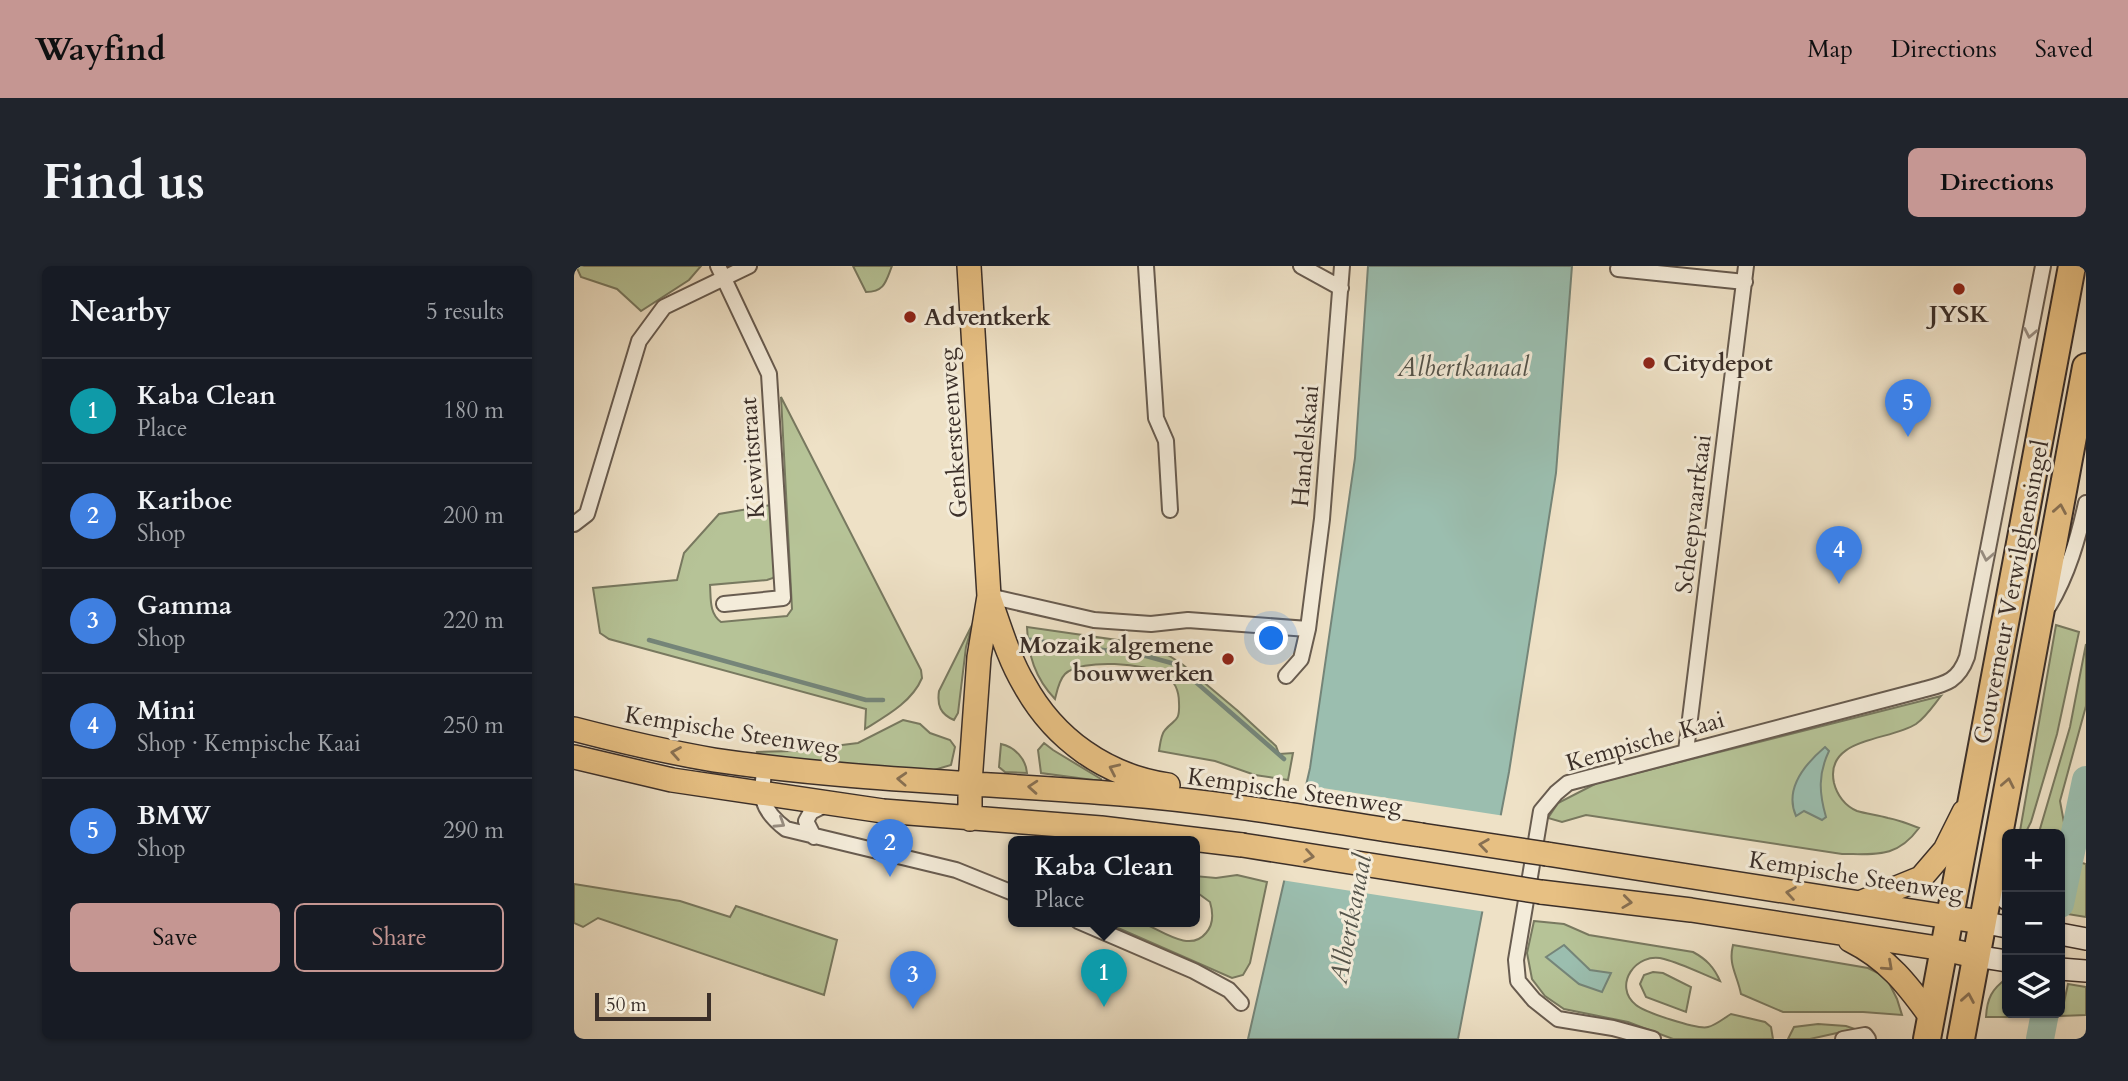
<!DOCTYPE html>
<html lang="en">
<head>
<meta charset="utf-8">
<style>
  body { margin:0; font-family:Cardo,serif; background:#20242c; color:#f1f3f6 }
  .controls { position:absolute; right:21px; bottom:21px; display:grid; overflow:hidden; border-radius:10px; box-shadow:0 2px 5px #0004 }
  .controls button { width:63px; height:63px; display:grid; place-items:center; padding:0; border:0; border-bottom:2px solid #363941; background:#171b24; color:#f1f3f6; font:35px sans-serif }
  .scale { position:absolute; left:21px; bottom:18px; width:116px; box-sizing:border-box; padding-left:7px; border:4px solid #3b2f29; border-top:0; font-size:19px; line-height:24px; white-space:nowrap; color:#3b2f29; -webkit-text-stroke:5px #f4ecda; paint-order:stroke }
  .you { position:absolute; left:698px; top:373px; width:24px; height:24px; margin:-18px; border:5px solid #fff; border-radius:50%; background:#1a73e8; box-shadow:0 0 0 10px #1a73e833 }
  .badge { display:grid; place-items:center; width:46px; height:46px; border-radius:50%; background:#c59692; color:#fff; font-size:23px; font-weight:700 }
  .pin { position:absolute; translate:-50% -58px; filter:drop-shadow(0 2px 4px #0008) }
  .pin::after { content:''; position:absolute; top:37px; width:24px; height:21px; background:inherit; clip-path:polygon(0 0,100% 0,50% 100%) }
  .popup { position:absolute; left:434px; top:570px; width:192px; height:91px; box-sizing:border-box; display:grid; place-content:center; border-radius:10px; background:#171b24; filter:drop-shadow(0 2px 5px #0005); font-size:23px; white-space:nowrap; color:#9ea1a6 }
  .popup b { font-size:26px; color:#f1f3f6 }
  .popup::after { content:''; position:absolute; left:50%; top:100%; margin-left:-14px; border:14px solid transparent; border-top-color:#171b24 }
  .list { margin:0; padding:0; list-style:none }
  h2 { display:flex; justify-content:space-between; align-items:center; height:91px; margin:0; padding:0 28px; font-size:30px }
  h2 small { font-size:23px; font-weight:400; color:#9ea1a6 }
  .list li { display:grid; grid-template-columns:46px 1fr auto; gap:21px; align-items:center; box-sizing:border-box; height:105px; padding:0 28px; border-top:2px solid #363941 }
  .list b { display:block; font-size:26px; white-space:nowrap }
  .list p { margin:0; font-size:23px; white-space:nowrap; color:#9ea1a6 }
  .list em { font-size:23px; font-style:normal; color:#9ea1a6 }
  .actions { display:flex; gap:14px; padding:21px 28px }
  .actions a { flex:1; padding:16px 0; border:2px solid #c59692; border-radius:10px; text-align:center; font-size:24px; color:#c59692 }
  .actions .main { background:#c59692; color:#111 }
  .icon { flex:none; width:38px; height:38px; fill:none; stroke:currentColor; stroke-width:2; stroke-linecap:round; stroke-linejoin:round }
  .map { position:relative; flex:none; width:1512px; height:773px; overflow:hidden; border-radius:10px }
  header { display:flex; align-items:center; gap:42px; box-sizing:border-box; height:98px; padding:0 35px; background:#c59692; color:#111 }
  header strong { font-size:33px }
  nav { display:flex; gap:38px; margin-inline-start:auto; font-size:24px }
  .intro { display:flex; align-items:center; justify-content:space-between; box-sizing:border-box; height:168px; padding:0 42px }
  h1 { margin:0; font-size:49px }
  .button { padding:18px 32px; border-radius:10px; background:#c59692; color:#111; font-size:24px; font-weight:700 }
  main { display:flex; gap:42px; padding:0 42px }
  aside { flex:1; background:#171b24; border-radius:10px; box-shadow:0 2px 5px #0004 }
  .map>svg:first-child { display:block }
  .green { fill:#b6c397; stroke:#787960; stroke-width:2 }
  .water { fill:#9bbeaf; stroke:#758579; stroke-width:2 }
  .pier { fill:#eee1c6 }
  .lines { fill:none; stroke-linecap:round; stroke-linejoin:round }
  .stream { stroke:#758579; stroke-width:4.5 }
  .river { stroke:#9bbeaf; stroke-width:28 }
  .street-casing { stroke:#685c50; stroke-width:18 }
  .secondary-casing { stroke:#3b2f29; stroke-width:24 }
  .primary-casing { stroke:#3b2f29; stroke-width:26 }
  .highway-casing { stroke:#3b2f29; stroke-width:30 }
  .street { stroke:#f4ecda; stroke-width:14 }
  .secondary { stroke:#f4ecda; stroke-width:21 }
  .primary { stroke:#e7c083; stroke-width:23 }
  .highway { stroke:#e7c083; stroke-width:26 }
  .primary-bridge-casing { stroke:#3b2f29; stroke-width:26; stroke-linecap:butt }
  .primary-bridge { stroke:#e7c083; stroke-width:23 }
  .oneway { stroke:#988e82 }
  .oneway2 { stroke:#887052 }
  .poi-dot { fill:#8f2418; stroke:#f4ecda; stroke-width:2.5 }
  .labels { text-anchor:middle; stroke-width:6; stroke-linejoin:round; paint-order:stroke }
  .poi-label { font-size:24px; font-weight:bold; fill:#3b2f29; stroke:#f4ecda; text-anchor:start }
  .street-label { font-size:24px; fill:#3b2f29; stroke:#f4ecda }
  .water-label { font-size:26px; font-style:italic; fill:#53534a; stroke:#f4ecda }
</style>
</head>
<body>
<header>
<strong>Wayfind</strong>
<nav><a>Map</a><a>Directions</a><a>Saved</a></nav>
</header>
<div class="intro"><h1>Find us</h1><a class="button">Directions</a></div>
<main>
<aside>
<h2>Nearby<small>5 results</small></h2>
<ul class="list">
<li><span class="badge" style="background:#0f9aa8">1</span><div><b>Kaba Clean</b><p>Place</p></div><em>180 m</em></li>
<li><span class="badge" style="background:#3f7fe0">2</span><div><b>Kariboe</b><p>Shop</p></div><em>200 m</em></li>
<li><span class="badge" style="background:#3f7fe0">3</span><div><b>Gamma</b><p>Shop</p></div><em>220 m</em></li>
<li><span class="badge" style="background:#3f7fe0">4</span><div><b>Mini</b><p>Shop · Kempische Kaai</p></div><em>250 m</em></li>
<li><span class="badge" style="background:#3f7fe0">5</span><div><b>BMW</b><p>Shop</p></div><em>290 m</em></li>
</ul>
<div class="actions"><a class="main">Save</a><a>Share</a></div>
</aside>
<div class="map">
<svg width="1512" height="773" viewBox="0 0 1512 773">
  <rect width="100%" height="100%" fill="#eee1c6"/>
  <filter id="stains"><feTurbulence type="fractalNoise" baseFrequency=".00286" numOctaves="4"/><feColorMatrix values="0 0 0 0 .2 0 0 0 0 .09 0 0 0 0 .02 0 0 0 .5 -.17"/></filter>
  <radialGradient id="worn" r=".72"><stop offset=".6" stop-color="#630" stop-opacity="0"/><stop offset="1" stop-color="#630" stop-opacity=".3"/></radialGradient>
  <path class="green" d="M 2,0 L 127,0 L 115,14 L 67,45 L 43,23 L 7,11 Z
    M 279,0 L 318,0 C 312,15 311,26 292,26 Z
    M 207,131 L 347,404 L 348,412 C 338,436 312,450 291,463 L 292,443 L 35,373 L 26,367 L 19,322 L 103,314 L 110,287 L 145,248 L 197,239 L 203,306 L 199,312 L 193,314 L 136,319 C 137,333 135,347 147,356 L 213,350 L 218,343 Z
    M 399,357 L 392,381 L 384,447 L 380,454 C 366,448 363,439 365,425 Z
    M 1482,359 L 1505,366 L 1483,468 L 1457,556 L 1452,566 L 1446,565 Z
    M 453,361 L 578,379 L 608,398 L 664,445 L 702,480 L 705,488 L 719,487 L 714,514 L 681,509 L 641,495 L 585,485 C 586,479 587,468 591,464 C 600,453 606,457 605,437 C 605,426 601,415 591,409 C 574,397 507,392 491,408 C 485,414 483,425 481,433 C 461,412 454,389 453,361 Z
    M 1512,378 L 1512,440 L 1486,535 L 1493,573 L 1486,572 L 1486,568 L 1471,568 L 1466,563 L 1496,461 Z
    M 1367,430 C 1359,440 1352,451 1342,458 C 1316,475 1250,471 1260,517 C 1263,529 1271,540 1283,545 C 1293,548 1304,549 1314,552 C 1325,554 1335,558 1345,562 C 1323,592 1303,588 1268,588 L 1012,549 L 988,556 L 974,552 L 984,537 L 1023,517 Z
    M 329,454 L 346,458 L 356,467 L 376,474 L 381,481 L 377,499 L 360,504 L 329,503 L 184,490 L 183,486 L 220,485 L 284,477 Z
    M 470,477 L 479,484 L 527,513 L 527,515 L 467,507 L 464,484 Z
    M 427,478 C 441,481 452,493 453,507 L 431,506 L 425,501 Z
    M 1497,594 L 1512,598 L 1512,651 L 1487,647 Z
    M 663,609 L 693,616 L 676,697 L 669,709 L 658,712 L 528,655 C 539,655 555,653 566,656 C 585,662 615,688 632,667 C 640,658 639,646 636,636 L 621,625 L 621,610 L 642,612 Z
    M 0,618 L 106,635 L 156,651 L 162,640 L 263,674 L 250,729 L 24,652 L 9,661 L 0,657 Z
    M 960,655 L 990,658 L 1015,669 L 1119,686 C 1132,693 1140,701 1146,715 C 1128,708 1109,698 1090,693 C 1062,685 1038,720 1062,739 C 1070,746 1124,764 1134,761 C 1142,759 1150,752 1157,748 L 1191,756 L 1197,761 L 1199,773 L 1099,773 L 1054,756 L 990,743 L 971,730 L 958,713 L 953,687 Z
    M 1159,679 L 1294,702 L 1312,711 L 1323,733 L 1328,749 L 1289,746 L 1209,746 L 1167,728 C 1163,708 1154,699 1159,679 Z
    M 1079,706 L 1089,707 L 1117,721 L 1112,746 L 1072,731 L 1066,718 L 1070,709 Z
    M 1433,712 L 1433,747 L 1462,747 L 1461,751 L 1412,751 C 1413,732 1418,723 1433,712 Z
    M 1494,718 L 1512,721 L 1512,749 L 1487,750 Z
    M 1244,758 L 1272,760 L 1281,763 L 1236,773 L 1214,773 L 1220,761 Z"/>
  <path class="water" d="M 794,0 L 998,0 L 982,207 L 935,506 L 884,773 L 674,773 L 736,502 L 781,192 Z
    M 1251,481 L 1255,485 C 1244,508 1245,527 1252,551 L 1248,554 L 1230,545 L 1222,550 C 1210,523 1231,498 1251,481 Z
    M 990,679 L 1016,704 L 1037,707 L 1028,726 L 1005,718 L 972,691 Z"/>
  <path class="pier" d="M 729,519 L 931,550 L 912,646 L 707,614 Z"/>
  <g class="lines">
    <path class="stream" d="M 450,373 L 572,390 L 601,398 L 710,493
      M 75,374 L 292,434 L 309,434"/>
    <path class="river" d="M 1486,638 L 1512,514
      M 1466,773 L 1471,747"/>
    <defs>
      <path id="street" d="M 144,0 L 195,108 L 209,332 L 150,338
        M 572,0 L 582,152 L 592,175 L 596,244
        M 727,0 L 767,22
        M 1044,3 L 1171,16
        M 0,258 L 13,248 L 65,75 L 90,41 L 175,0
        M 415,330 L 520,354 L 577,358 L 614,354 L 734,363
        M 1475,340 C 1494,308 1504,273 1512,237
        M 712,410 L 727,393 L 734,363 L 748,253 L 768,0
        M 1112,485 L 1172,0
        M 191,500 C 186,531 186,543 212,563 L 382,604 L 439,627
        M 240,571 L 232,555 L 237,546 L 251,539
        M 504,655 L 620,705 L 655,724 L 667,737
        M 1079,773 L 1039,762 L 984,753 L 960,734 L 944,715 L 942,694 L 967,545 L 982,527 L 994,517 L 1348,424 C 1371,418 1384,416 1393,391 L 1469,0
        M 1269,773 L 1291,769 L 1294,773"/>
      <path id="secondary" d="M 1417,602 L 1433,633
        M 1407,656 L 1433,661
        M 1486,668 L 1512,673
        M 1401,690 L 1433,695
        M 1486,703 L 1512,705"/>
      <path id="primary" d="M 395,0 L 415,330 L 405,391 L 396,517 L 396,553
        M 416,334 C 426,362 435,393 450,418 C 480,473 532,510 594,519
        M 0,463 C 46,475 93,486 140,494 C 275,514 412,517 547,528 C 648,536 748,554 847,569
        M 0,491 L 98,514 L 309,545 L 527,562 L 668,579
        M 973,588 L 1407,656
        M 967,626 L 1117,644 L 1370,683 L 1401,690
        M 1288,636 L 1347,612 L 1371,584 L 1390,546
        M 1276,674 C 1314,693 1333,718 1357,751"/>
      <path id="highway" d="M 1353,773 L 1498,0
        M 1387,773 L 1512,101"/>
    </defs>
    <use href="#street" class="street-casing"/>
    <use href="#secondary" class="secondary-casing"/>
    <use href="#primary" class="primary-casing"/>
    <use href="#highway" class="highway-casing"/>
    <use href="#street" class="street"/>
    <use href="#secondary" class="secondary"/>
    <use href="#primary" class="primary"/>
    <use href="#highway" class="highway"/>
    <defs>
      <path id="primary-bridge" d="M 847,569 L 973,588
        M 668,579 L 967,626"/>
    </defs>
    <use href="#primary-bridge" class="primary-bridge-casing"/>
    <use href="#primary-bridge" class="primary-bridge"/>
  </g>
  <defs><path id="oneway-chevron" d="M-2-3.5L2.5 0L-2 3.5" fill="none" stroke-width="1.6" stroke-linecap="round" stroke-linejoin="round" transform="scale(1.75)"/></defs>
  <g class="oneway">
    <use href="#oneway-chevron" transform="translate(1456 67) rotate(101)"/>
    <use href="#oneway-chevron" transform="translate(1413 290) rotate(101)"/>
    <use href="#oneway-chevron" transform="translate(206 557) rotate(33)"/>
  </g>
  <g class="oneway2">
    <use href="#oneway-chevron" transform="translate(1486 243) rotate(-80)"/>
    <use href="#oneway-chevron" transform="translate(102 487) rotate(-170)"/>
    <use href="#oneway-chevron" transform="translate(540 503) rotate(-155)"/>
    <use href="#oneway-chevron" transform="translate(328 513) rotate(-177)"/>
    <use href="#oneway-chevron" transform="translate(1434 517) rotate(-79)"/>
    <use href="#oneway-chevron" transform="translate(459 521) rotate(-176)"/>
    <use href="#oneway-chevron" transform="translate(910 579) rotate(-172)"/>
    <use href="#oneway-chevron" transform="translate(735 590) rotate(9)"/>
    <use href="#oneway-chevron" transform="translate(1217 627) rotate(-171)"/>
    <use href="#oneway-chevron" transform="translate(1053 636) rotate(7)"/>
    <use href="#oneway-chevron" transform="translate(1314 700) rotate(42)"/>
    <use href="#oneway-chevron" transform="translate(1394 732) rotate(-80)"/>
  </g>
  <g class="poi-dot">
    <circle cx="1385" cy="23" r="7"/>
    <circle cx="336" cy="51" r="7"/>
    <circle cx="1075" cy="97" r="7"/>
    <circle cx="654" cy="393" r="7"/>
  </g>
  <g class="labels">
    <g class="poi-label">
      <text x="1385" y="56" text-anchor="middle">JYSK</text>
      <text x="350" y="59">Adventkerk</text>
      <text x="1089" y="105">Citydepot</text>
      <text x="640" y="387" text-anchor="end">Mozaik algemene<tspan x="640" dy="28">bouwwerken</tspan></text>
    </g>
    <g class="street-label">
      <text transform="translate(379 167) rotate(-94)" y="8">Genkersteenweg</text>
      <text transform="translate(731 180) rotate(-85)" y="8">Handelskaai</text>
      <text transform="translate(178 192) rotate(-94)" y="8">Kiewitstraat</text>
      <text transform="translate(1119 248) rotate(-83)" y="8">Scheepvaartkaai</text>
      <text transform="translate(1437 326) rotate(-79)" y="8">Gouverneur Verwilghensingel</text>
      <text transform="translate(158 465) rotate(9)" y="8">Kempische Steenweg</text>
      <text transform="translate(1071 475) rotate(-16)" y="8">Kempische Kaai</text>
      <text transform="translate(721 525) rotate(8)" y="8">Kempische Steenweg</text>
      <text transform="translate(1282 610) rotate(9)" y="8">Kempische Steenweg</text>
    </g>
    <g class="water-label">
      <text x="889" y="110">Albertkanaal</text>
      <text transform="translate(776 653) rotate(-79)" y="9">Albertkanaal</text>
    </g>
  </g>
  <rect width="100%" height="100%" filter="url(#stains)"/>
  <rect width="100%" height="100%" fill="url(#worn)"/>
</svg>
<div class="controls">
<button>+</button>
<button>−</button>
<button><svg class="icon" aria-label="layers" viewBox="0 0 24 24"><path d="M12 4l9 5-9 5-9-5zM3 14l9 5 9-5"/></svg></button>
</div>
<div class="scale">50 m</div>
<div class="you"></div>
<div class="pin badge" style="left:530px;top:741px;background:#0f9aa8">1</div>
<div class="popup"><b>Kaba Clean</b>Place</div>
<div class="pin badge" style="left:316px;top:611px;background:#3f7fe0">2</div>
<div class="pin badge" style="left:339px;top:743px;background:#3f7fe0">3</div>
<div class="pin badge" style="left:1265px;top:318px;background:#3f7fe0">4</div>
<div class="pin badge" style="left:1334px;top:171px;background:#3f7fe0">5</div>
</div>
</main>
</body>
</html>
